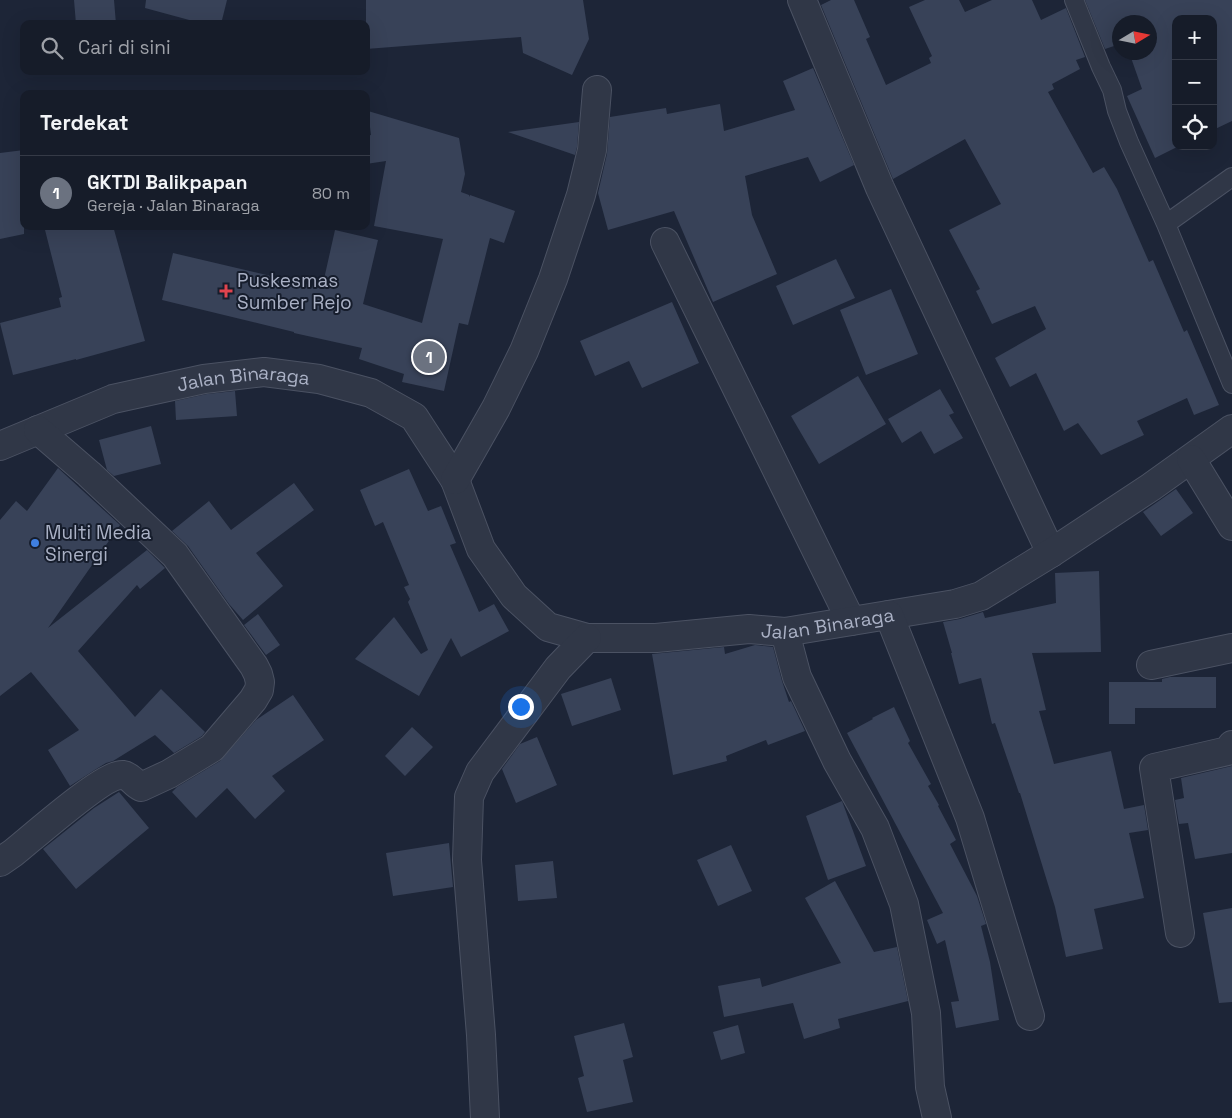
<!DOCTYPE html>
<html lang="id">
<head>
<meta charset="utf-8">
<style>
  body { margin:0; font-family:"Space Grotesk",sans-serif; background:#232935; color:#f1f3f6 }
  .controls { position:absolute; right:15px; top:15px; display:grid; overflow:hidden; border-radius:10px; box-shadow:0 5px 20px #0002 }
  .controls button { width:45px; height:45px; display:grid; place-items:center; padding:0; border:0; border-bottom:1px solid #353a46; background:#161c29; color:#f1f3f6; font:25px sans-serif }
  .compass { position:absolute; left:1112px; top:15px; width:45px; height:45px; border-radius:50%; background:#161c29; box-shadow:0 5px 20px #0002; rotate:80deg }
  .you { position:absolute; left:520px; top:706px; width:18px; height:18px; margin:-12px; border:4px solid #fff; border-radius:50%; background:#1a73e8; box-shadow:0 0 0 8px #1a73e833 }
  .badge { display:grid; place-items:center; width:32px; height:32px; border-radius:50%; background:#759bff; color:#fff; font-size:16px; font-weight:700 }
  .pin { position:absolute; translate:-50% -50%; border:2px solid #fff; box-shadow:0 1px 5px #0006 }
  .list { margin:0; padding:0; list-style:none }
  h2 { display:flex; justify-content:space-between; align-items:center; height:65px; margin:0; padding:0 20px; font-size:21px }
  h2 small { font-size:16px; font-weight:400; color:#9ea1a8 }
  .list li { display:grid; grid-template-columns:32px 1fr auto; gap:15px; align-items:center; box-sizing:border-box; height:75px; padding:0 20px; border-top:1px solid #353a46 }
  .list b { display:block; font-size:19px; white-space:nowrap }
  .list p { margin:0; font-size:16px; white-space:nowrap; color:#9ea1a8 }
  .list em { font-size:16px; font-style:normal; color:#9ea1a8 }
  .icon { flex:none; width:28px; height:28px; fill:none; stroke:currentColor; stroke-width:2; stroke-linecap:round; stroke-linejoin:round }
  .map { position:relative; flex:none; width:1232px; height:1118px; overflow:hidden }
  .search { position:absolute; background:#161c29; box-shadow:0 5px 20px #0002; left:20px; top:20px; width:350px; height:55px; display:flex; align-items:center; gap:12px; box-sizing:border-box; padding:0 18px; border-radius:10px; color:#9ea1a8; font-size:19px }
  .panel { position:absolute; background:#161c29; box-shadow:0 5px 20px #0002; left:20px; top:90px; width:350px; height:140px; border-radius:10px }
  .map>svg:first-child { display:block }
  .building { fill:#384258 }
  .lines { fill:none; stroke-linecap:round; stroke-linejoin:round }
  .lane-casing { stroke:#4b5263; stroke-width:20 }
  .street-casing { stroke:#4b5263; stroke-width:30 }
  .lane { stroke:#303747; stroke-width:18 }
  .street { stroke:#303747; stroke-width:28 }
  .health-dot { fill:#e0444e; stroke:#161d2c; stroke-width:2 }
  .shop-dot { fill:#3f7fe0; stroke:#161d2c; stroke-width:2 }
  .labels { text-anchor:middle; stroke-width:4; stroke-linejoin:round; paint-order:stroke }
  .poi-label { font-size:19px; fill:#aab1c5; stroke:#161d2c; text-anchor:start }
  .street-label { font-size:19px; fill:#aab1c5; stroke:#161d2c }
</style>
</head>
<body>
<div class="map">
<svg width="1232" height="1118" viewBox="0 0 1232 1118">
  <rect width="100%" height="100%" fill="#1d2537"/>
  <path class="building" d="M 74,0 L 114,0 L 116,24 L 76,24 Z
    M 146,0 L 227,0 L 221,24 L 204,24 L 145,8 Z
    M 366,0 L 583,0 L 589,39 L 572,75 L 523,53 L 521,37 L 366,49 Z
    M 831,0 L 854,0 L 870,37 L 866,39 L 886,85 L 931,63 L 929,58 L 932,56 L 909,7 L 925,0 L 959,0 L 965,12 L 992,0 L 1032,0 L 1041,20 L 1066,8 L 1085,57 L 1076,60 L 1080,69 L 1052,84 L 1054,89 L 1048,92 L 1093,173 L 1104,167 L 1117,189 L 1149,262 L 1153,260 L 1184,332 L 1187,330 L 1219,405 L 1194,415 L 1187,398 L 1137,421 L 1144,435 L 1101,455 L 1078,423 L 1064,431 L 1036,373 L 1010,387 L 995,358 L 1046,329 L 1035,306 L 992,324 L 976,291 L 980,289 L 949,230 L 1001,204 L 965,139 L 893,179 L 821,5 Z
    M 1085,0 L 1232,0 L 1232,121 L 1213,130 L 1213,19 L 1176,19 L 1176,146 L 1179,146 L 1155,158 L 1127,96 L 1142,89 L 1129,52 L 1150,52 L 1150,22 L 1120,22 L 1120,44 L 1105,49 Z
    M 813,68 L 854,165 L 820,182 L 808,157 L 745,176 L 752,215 L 777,274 L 713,302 L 674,211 L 608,230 L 598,193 L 607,154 L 610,117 L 666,108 L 667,114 L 720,104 L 724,131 L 795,110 L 783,81 Z
    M 368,111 L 459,138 L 465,174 L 461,192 L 469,195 L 469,197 L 470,195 L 515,211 L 504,243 L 490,238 L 468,325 L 459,323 L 444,391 L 402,382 L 404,374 L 359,359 L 362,348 L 294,333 L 294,332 L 162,300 L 173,253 L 322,288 L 335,230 L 378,240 L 363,304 L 422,323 L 443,239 L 374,226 L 386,161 L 366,164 L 366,136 L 371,135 Z
    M 579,122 L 577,147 L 575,155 L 508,132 Z
    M 24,150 L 24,234 L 0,239 L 0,153 Z
    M 44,226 L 113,226 L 145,341 L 76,360 L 76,359 L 13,375 L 0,323 L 61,307 L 59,298 L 62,297 Z
    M 836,259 L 855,298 L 793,325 L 776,286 Z
    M 891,289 L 918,354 L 866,375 L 840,310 Z
    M 672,302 L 699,363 L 642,388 L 629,361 L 595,376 L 580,341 Z
    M 858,376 L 886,424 L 819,464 L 791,416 Z
    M 940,389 L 954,413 L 949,415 L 963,438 L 934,454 L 921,431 L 902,443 L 888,419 Z
    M 235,391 L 237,416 L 176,420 L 175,401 L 207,394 Z
    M 151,426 L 161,464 L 114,476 L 107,470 L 99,440 Z
    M 58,468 L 120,525 L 48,628 L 147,550 L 165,568 L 140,589 L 137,585 L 78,651 L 135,717 L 161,689 L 205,732 L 202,736 L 174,753 L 155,735 L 113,761 L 106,763 L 93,771 L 70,786 L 48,750 L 79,730 L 31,672 L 0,696 L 0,520 L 16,501 L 27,511 Z
    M 409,469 L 428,511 L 441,506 L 456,543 L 450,545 L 479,612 L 494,604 L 509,631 L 461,657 L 451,638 L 419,696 L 355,659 L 394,617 L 421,654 L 428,650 L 408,602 L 410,599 L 404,587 L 409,585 L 383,522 L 375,526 L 360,490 Z
    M 294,483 L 314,510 L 256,553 L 283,586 L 243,620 L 229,604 L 188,546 L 172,531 L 209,501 L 231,530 Z
    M 1176,489 L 1193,513 L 1161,536 L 1143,512 Z
    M 1099,571 L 1101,652 L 1032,653 L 1046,710 L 1039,711 L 1054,764 L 1111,751 L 1124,809 L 1144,805 L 1148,830 L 1129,833 L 1144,898 L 1094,909 L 1103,949 L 1066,957 L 1055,907 L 1020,793 L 1019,793 L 995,723 L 992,724 L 981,678 L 959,684 L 951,653 L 952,653 L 943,622 L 960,619 L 983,612 L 985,618 L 1056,603 L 1055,573 Z
    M 258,614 L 280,645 L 266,655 L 244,625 Z
    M 755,645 L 773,647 L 782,681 L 789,702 L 791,701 L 805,731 L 768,745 L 766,740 L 726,756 L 727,761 L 673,775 L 652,654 L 724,647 L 725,654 Z
    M 1170,677 L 1216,677 L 1216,708 L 1135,708 L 1135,724 L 1109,724 L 1109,682 L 1162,682 L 1162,679 Z
    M 611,678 L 621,710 L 572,726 L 561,694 Z
    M 293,695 L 324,740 L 272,776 L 285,791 L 255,819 L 227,788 L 196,818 L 172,792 L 177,787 L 220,761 L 256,720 Z
    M 894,707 L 910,741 L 908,743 L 931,784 L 928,786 L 939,805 L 938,806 L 956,840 L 950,844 L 977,896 L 986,924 L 981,926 L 990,962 L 999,1020 L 956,1028 L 951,1002 L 959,1001 L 945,940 L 937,944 L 927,920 L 943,913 L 847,733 L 873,719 L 872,718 Z
    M 412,727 L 433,747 L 405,776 L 385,756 Z
    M 537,737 L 557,785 L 516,803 L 502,769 L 520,744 Z
    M 1232,766 L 1232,853 L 1195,859 L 1188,823 L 1179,824 L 1175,800 L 1184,798 L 1181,778 Z
    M 119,792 L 149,828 L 76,889 L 43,849 L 94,808 Z
    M 842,801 L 866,866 L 828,880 L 806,816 Z
    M 449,843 L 453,887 L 393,896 L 386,853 Z
    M 731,845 L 752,891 L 718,906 L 697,860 Z
    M 553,861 L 557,898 L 518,901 L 515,865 Z
    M 835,881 L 874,952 L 897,947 L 908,1001 L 838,1019 L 840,1028 L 804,1039 L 793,1003 L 724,1017 L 718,986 L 760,978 L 762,987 L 841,963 L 805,898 Z
    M 1232,908 L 1232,1002 L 1219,1003 L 1203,913 Z
    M 624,1023 L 633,1057 L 623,1060 L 633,1102 L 587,1112 L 578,1078 L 584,1076 L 574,1036 Z
    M 738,1025 L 745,1053 L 721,1060 L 713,1032 Z"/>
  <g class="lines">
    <defs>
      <path id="lane" d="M 1074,0 L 1101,67 L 1112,90 L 1117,111 L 1129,142 L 1166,224 L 1232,384
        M 1166,224 L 1232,177"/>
      <g id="street">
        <path d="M 802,0 L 880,188 L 1051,553"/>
        <path d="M 665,242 L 851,621"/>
        <path id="s1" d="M 0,446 L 113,399 L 204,379 L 264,372 L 319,379 L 371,393 L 414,417 L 455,480 L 481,549 L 514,596 L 548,627 L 587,638 L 656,638 L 749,629 L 785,632 L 955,604 L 981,596 L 1051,553 L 1151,487 L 1232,429"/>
        <path d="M 1191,459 L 1232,526"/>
        <path d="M 455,480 L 496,408 L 524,351 L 553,279 L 581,195 L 592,150 L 597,90"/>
        <path d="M 889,615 L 970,818 L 1030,1016"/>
        <path d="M 785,632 L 797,677 L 837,761 L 875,828 L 904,904 L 926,1013 L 930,1087 L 937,1118"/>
        <path d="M 1151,665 L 1232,648"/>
        <path d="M 0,862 L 13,853 C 31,839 104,773 123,775 C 131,776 134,784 141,787 L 169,774 L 212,748 L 253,700 L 259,690 L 260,682 L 258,674 L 254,666 L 175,555 L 89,474 L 38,430"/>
        <path d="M 1180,933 L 1154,768 L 1232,750 L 1232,745"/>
        <path d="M 485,1118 L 481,1035 L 467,860 L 469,797 L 480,772 L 558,668 L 587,638"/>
      </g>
    </defs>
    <use href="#lane" class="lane-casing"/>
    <use href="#street" class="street-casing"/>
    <use href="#lane" class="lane"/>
    <use href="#street" class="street"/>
  </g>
  <path class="health-dot" d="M223.5 283.5h5v5h5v5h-5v5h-5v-5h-5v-5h5z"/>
  <circle class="shop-dot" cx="35" cy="543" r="5"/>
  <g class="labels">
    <g class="poi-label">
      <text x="237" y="287">Puskesmas<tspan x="237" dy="22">Sumber Rejo</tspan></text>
      <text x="45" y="539">Multi Media<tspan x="45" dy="22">Sinergi</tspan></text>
    </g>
    <g class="street-label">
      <text dy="7" stroke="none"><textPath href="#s1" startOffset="255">Jalan Binaraga</textPath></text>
      <text dy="7" stroke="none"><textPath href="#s1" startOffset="969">Jalan Binaraga</textPath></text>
    </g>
  </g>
</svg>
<div class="controls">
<button>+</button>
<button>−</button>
<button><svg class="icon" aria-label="locate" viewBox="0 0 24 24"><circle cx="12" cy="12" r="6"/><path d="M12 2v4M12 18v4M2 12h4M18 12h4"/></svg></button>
</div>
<svg class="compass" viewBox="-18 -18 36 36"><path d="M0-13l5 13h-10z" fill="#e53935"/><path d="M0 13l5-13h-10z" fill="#9ea1a8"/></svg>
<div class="you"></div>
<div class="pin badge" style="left:429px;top:357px;background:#6b7280">1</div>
<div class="search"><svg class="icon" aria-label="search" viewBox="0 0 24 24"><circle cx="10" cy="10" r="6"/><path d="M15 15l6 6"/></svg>Cari di sini</div>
<section class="panel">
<h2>Terdekat<small></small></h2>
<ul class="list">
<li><span class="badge" style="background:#6b7280">1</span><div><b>GKTDI Balikpapan</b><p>Gereja · Jalan Binaraga</p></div><em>80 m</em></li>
</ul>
</section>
</div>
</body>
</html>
